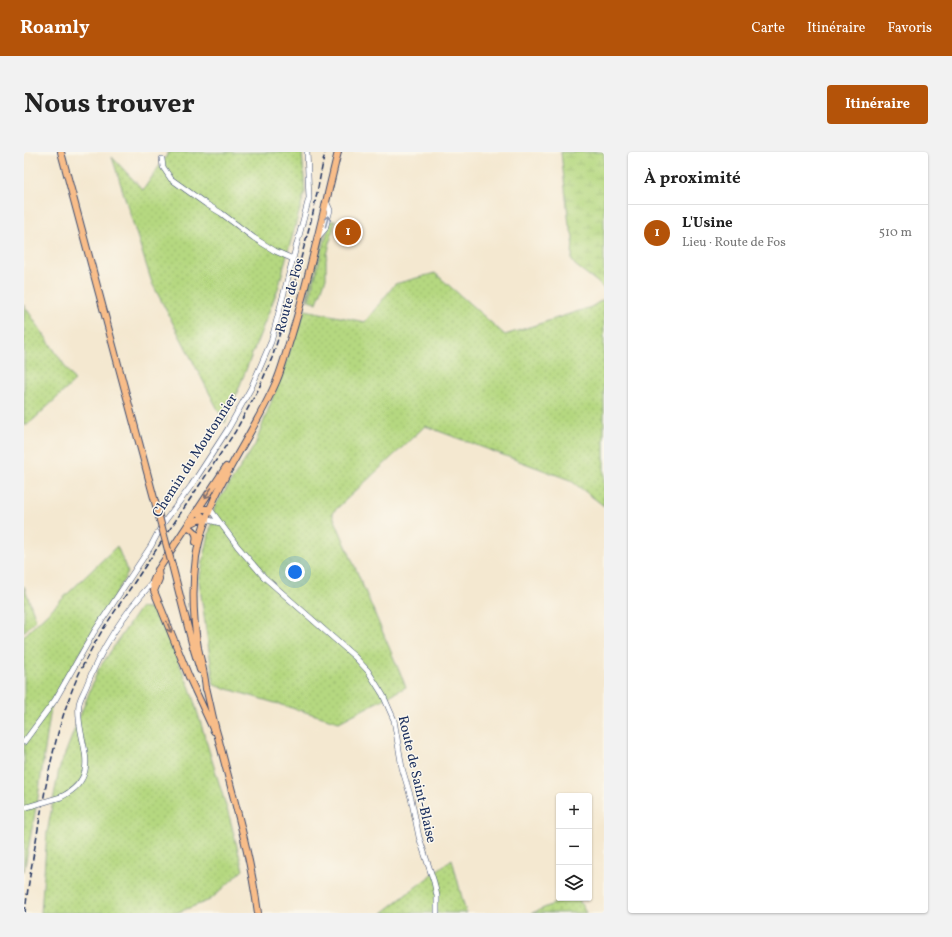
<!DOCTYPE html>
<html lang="fr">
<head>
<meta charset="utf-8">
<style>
  body { margin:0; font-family:Vollkorn,serif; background:#f2f2f2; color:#222 }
  .controls { position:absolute; right:12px; bottom:12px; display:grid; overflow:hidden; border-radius:4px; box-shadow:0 1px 3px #0004 }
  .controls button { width:36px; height:36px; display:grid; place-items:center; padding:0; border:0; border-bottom:1px solid #e0e0e0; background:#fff; color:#222; font:20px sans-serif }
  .you { position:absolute; left:271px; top:420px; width:14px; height:14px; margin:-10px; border:3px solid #fff; border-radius:50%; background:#1a73e8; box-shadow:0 0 0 6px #1a73e833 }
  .badge { display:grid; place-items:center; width:26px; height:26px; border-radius:50%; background:#b45309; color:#fff; font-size:13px; font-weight:700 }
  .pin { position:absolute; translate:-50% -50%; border:2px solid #fff; box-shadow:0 1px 4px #0006 }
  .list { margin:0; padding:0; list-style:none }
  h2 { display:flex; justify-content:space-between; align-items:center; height:52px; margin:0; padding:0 16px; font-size:17px }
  h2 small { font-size:13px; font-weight:400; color:#767676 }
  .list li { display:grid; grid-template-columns:26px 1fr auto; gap:12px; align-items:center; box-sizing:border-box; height:56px; padding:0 16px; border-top:1px solid #e0e0e0 }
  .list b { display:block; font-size:15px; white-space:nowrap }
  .list p { margin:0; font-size:13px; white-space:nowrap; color:#767676 }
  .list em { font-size:13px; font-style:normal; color:#767676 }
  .icon { flex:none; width:22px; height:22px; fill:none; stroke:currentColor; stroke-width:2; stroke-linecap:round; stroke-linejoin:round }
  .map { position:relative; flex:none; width:580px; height:761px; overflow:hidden; border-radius:4px }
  header { display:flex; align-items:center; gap:24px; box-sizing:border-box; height:56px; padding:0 20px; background:#b45309; color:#fff }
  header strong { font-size:19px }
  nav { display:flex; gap:22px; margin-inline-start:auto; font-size:14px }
  .intro { display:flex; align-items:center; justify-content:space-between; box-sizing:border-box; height:96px; padding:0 24px }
  h1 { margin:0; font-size:28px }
  .button { padding:10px 18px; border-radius:4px; background:#b45309; color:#fff; font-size:14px; font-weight:700 }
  main { display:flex; gap:24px; padding:0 24px }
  aside { flex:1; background:#fff; border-radius:4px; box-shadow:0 1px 3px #0004 }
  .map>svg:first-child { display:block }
  .grass { fill:url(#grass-dots); stroke:#68846f }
  .wetland { fill:url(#wetland-marsh); stroke:#68846f }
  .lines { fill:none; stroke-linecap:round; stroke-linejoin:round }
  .minor-casing { stroke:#3c4b6f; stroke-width:6 }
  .major-casing { stroke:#3c4b6f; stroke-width:8 }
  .minor { stroke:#fff; stroke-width:5 }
  .major { stroke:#f8bd89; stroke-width:6 }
  .rail { stroke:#1b2f5e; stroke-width:1.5; stroke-dasharray:6 3; stroke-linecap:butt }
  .minor-bridge-casing { stroke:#3c4b6f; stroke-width:6; stroke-linecap:butt }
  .major-bridge-casing { stroke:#3c4b6f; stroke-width:8; stroke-linecap:butt }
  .minor-bridge { stroke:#fff; stroke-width:5 }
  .major-bridge { stroke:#f8bd89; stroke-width:6 }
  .oneway { stroke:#8d97ae }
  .oneway2 { stroke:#7e6f71 }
  .labels { text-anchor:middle; stroke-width:3; stroke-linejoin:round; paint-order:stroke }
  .street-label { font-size:14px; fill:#1b2f5e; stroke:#fbf7ec }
</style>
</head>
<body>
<header>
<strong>Roamly</strong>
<nav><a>Carte</a><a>Itinéraire</a><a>Favoris</a></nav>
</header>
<div class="intro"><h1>Nous trouver</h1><a class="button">Itinéraire</a></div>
<main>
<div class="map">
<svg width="580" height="761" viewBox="0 0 580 761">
  <defs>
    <pattern id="grass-dots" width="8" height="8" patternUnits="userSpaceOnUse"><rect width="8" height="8" fill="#b5d880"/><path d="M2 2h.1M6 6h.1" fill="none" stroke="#9bba71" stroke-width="1.8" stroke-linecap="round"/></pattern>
    <pattern id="wetland-marsh" width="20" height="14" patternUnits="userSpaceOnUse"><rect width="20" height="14" fill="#b5d880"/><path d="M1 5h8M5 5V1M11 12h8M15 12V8" fill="none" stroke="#9bba71"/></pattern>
  </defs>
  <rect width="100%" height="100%" fill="#fbf7ec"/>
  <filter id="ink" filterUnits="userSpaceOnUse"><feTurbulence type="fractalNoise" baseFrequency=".025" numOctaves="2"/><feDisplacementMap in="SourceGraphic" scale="8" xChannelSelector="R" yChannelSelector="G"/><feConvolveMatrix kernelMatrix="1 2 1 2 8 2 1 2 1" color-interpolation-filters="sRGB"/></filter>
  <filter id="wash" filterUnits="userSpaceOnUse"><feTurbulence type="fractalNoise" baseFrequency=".012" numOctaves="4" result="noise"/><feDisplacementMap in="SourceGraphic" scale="16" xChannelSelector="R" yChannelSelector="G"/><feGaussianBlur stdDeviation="0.9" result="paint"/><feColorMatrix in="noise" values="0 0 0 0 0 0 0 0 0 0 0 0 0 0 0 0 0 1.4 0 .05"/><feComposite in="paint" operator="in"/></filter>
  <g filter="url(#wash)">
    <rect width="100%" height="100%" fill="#f4e8d0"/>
    <path class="grass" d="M 145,0 L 278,0 L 281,40 L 262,106 L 255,134 L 201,271 L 128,131 L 88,5 L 119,38 Z
      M 306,69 L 311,69 L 302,108 L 302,126 L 293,151 L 285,148 Z
      M 301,79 L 283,149 C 286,127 288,98 301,79 Z
      M 411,121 L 481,183 L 567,155 L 580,147 L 580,354 L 546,328 L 401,274 L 308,361 L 382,535 L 315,570 L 190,533 L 175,429 L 191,354 L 231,293 L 281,158 L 341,170 L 371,132 Z
      M 0,153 L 51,229 L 8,269 L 0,274 Z
      M 93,394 L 104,421 L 28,549 L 14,645 L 0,719 L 0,484 Z
      M 0,434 L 12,468 L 0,480 Z
      M 116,456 L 132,458 L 166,536 L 206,667 L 219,718 L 186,748 L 152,761 L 17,761 L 23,681 L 35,617 L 74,518 Z
      M 428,707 L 442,761 L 358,761 Z
      M 544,746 L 554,746 L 562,761 L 508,761 Z"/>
    <path class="wetland" d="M 537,0 L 580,0 L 580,137 L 572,129 L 551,113 L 548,108 L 549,84 L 545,73 Z"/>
  </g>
  <g filter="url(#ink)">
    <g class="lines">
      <defs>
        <path id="minor" d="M 138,7 L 139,15 L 147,27 L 182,52 L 197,61 L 230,86 L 251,99 L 269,107
          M 293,86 L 301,77 L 306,58 L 302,49
          M 186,357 L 214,395 L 240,425 L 331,505 L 344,519 L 359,543 L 370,568 L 378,616 L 387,646 L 395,685 L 410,730 L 413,744 L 413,761
          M 181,367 L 196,371
          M 0,590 L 31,548 L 70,480 L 127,394 L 138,373 L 167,334 L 204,277 L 227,236 L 247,190 L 285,46 L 283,0
          M 37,645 C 83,622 50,587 55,552 C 56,546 60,540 62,535 C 77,496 101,460 129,430"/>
        <path id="major" d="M 37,0 L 134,361
          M 181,367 L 176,362 L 174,357 L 186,357
          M 164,373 L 174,368 L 181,367
          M 163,374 C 170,378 174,381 172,390
          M 148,413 L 169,495 L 176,518
          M 134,418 L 135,427 L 130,439 L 129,430 L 134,418 L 202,315
          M 130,439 L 165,525 L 190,579
          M 182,535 C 186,551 189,569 194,585 C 209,645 226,700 234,761
          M 182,537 C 181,522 177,510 174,496 C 169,466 168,435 172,405 C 183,338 227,289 253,228 C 259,213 263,197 268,182 C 286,122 299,61 314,0"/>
      </defs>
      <use href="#minor" class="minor-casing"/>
      <use href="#major" class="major-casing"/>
      <use href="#minor" class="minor"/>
      <use href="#major" class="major"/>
      <path class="rail" d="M 1,761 C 4,731 10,701 15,671 C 23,627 31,583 47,541 C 56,517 68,495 81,474 L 211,280 L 235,236 L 248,206 L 264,155 L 289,61 L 301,0"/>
      <defs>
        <path id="minor-bridge" d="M 3,655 L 37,645"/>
        <path id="major-bridge" d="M 134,361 L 148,413"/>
      </defs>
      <use href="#minor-bridge" class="minor-bridge-casing"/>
      <use href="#major-bridge" class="major-bridge-casing"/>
      <use href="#minor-bridge" class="minor-bridge"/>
      <use href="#major-bridge" class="major-bridge"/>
    </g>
    <defs><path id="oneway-shaft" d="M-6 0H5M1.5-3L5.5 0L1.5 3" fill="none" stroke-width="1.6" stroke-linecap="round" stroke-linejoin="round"/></defs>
    <use class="oneway" href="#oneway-shaft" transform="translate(303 69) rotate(-75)"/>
    <g class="oneway2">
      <use href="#oneway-shaft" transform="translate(184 341) rotate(124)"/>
      <use href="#oneway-shaft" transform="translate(145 475) rotate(68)"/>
    </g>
  </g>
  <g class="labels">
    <g class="street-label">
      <text transform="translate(265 143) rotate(-75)" y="5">Route de Fos</text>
      <text transform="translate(170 303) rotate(-57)" y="5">Chemin du Moutonnier</text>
      <text transform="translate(394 627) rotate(77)" y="5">Route de Saint-Blaise</text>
    </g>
  </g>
</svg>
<div class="controls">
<button>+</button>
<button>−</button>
<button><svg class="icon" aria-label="layers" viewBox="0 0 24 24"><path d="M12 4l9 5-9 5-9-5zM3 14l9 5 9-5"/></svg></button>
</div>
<div class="you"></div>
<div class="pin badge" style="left:324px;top:80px">1</div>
</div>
<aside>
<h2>À proximité<small></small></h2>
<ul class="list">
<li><span class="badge">1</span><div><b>L'Usine</b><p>Lieu · Route de Fos</p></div><em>510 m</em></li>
</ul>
</aside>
</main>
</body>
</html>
